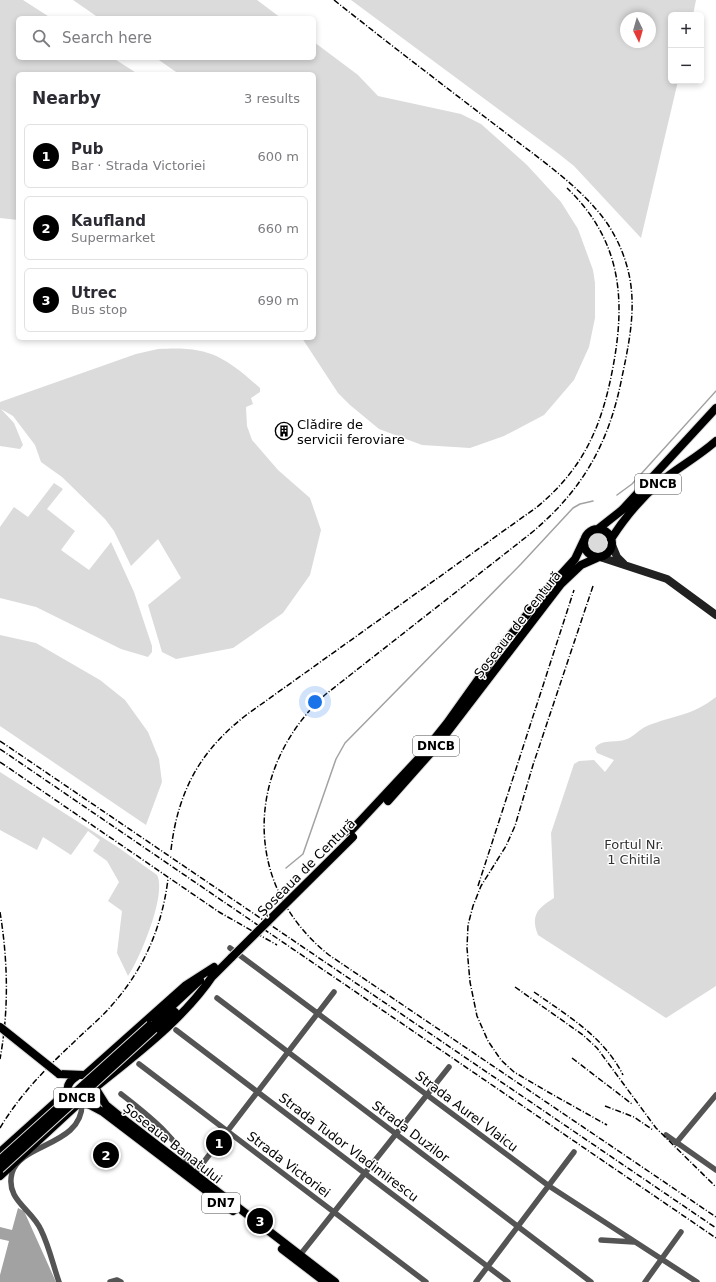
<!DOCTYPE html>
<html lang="en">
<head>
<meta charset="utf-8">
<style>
  body { margin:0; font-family:"DejaVu Sans",sans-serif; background:#f2f2f3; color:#2b2b33 }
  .controls { position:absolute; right:12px; top:12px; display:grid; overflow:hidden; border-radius:6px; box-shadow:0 2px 6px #0003 }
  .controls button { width:36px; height:36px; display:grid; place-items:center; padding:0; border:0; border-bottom:1px solid #e1e1e2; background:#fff; color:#2b2b33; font:20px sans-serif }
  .compass { position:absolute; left:620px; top:12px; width:36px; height:36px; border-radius:50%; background:#fff; box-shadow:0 2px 6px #0003; rotate:175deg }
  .you { position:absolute; left:315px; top:702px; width:14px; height:14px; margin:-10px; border:3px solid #fff; border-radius:50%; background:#1a73e8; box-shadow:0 0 0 6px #1a73e833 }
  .badge { display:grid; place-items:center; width:26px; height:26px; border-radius:50%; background:#000; color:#fff; font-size:13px; font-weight:700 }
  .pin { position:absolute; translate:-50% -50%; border:2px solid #fff; box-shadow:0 1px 4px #0006 }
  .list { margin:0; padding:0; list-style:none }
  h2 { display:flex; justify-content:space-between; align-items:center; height:52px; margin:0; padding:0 16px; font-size:17px }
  h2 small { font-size:13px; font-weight:400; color:#7c7c81 }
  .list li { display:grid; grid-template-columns:26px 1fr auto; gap:12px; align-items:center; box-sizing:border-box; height:64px; margin:0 8px 8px; padding:0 8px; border:1px solid #e1e1e2; border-radius:6px }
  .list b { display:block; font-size:15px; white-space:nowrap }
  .list p { margin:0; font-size:13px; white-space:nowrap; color:#7c7c81 }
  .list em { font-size:13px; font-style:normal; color:#7c7c81 }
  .icon { flex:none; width:22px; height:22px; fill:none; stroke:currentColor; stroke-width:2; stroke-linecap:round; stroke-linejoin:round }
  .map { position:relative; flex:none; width:716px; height:1282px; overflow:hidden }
  .search { position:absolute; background:#fff; box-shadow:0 2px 6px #0003; left:16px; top:16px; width:300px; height:44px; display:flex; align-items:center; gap:10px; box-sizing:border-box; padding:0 14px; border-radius:6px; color:#7c7c81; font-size:15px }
  .panel { position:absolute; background:#fff; box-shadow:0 2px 6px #0003; left:16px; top:72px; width:300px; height:268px; border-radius:6px }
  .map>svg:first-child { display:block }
  .green { fill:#dbdbdb; fill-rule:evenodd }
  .water { fill:#a2a2a2 }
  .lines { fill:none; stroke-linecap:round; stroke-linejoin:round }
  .stream { stroke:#a2a2a2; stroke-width:1.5 }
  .primary-casing { stroke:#dbdbdb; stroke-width:10 }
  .street { stroke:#545454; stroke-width:5.5 }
  .secondary { stroke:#212121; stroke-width:8 }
  .primary { stroke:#000; stroke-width:8 }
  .rail { stroke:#000; stroke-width:1.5; stroke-dasharray:6 2 1 2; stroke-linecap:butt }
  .primary-bridge-casing { stroke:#dbdbdb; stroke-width:10; stroke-linecap:butt }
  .primary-bridge { stroke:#000; stroke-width:8 }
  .labels { text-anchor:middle; stroke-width:3; stroke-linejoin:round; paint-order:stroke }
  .shield { fill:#fff; stroke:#4c4c4c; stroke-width:1 }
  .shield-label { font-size:12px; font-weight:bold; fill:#000 }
  .poi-label { font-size:13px; fill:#000; stroke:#fff; text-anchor:start }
  .street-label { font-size:13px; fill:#000; stroke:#fff }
  .park-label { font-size:13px; fill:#323232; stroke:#fff }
</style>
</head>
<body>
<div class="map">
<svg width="716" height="1282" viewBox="0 0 716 1282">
  <rect width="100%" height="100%" fill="#fff"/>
  <path class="green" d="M 0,0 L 23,0 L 51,18 L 18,18 L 18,58 L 113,58 L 138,74 L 18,74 L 18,220 L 0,218 Z
    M 73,0 L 257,0 L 281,18 L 99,18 Z
    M 351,0 L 696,0 L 693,15 L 671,15 L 671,81 L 678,81 L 641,238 L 574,166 L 559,154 ZM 626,18 L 650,18 L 650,42 L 626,42 Z
    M 314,42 L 358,75 L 378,96 L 461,114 L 481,124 L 527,165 L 561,202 L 578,229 L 593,270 L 595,283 L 595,318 L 589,347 L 574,380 L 544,415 L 504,436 L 470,448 L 422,445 L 379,429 L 350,405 L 338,393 L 302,338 L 314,338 L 314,74 L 179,74 L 156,58 L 314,58 Z
    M 158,349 C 208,346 223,355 260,388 L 260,392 L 251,398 L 253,404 L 246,407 L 247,426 L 252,440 L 278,470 L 310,498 L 321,530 L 310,575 L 283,613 L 233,648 L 176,659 L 162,652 L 148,605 L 181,578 L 158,539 L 131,566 L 114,531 L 105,519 L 62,477 L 41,462 L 35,445 L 13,416 L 1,409 L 14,423 L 23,445 L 20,449 L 0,446 L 0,402 L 136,354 Z
    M 54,483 L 63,489 L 47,509 L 75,531 L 61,550 L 89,570 L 111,542 L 134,592 L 152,646 L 152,652 L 148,657 L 121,649 L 36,607 L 0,598 L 0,527 L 14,507 L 28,517 Z
    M587 543a10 10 0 1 1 20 0a10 10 0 1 1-20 0Z
    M 0,635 L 36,643 L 100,680 L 125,700 L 148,732 L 159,759 L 162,782 L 146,825 L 0,726 Z
    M 716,697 L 716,986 L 666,1018 L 538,935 C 530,915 538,908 554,898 L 551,833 L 574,764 L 579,761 L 594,760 L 605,772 L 614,760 L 597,753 L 595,748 C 601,739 614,743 624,740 C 633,738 639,729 647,726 C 674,715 692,716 716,697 Z
    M 0,772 L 119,848 L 157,875 C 167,894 140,958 128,976 L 117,953 L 122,911 L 108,901 L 119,882 L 107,861 L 93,851 L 100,840 L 88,831 L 71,855 L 43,837 L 37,850 L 0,830 Z"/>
  <path class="water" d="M 18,1208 L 24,1211 L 56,1282 L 0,1282 L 0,1275 L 9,1241 L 0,1239 L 0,1227 L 12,1230 Z"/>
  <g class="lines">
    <path class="stream" d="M 617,495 L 632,484 L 716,391
      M 286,868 L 303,854 L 336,759 L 345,743 L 521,564 L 573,508 L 580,504 L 593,501"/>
    <defs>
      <path id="primary" d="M584 543a14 14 0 1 1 28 0a14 14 0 1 1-28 0Z
        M 598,529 L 622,510 L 716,408
        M 611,539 C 624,519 640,499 659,483 C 677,468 698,457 716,441
        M 388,801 L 436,747 L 561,584 L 581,565 L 599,557
        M 349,833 L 419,758 L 447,723 L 504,643 L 545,592 L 575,559 L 584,540
        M 211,978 L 232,957
        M 156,1021 L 200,980
        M 154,1029 L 175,1012
        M 59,1074 L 85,1075 L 90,1077
        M 85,1075 L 186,985 L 214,967
        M 77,1076 C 47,1095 98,1119 96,1087
        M 96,1087 C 138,1053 184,1019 214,974
        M 96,1089 L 106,1105 L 122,1118 L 335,1282
        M 86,1103 L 103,1112 L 233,1211
        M 0,1152 L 68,1091
        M 0,1176 L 79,1103
        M 282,1249 L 325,1282"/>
    </defs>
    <use href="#primary" class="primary-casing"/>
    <path class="street" d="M 230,948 L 549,1186 L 697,1282
      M 217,998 L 591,1282
      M 176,1030 L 508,1282
      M 139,1064 L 426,1282
      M 121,1094 C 148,1115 178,1138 192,1171
      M 666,1135 L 716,1170
      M 676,1143 L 716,1095
      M 193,1176 L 334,992
      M 601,1240 L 634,1242
      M 300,1255 L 449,1067
      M 59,1282 C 53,1265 49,1246 41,1230 C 32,1209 5,1200 12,1173 C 20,1143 83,1146 82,1103
      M 110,1282 L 117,1280 L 121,1282
      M 476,1282 L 574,1152
      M 645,1282 L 681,1232"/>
    <path class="secondary" d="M 612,545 L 617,557 L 624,564
      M 600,557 L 667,579 L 716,615"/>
    <use href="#primary" class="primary"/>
    <path class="rail" d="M 334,0 C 388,43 443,85 498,127 C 529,151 570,179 595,208 C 609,223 620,243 626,263 C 638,301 630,339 622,377 C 609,444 582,491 530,534 L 326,694 C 245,767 241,885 329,955 L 716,1217
      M 593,586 L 533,765 L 515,826 L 506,846 L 481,886 L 473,906 L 468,925 L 467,948 L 470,982 L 477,1016 L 488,1041 L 501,1060 L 514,1072 L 548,1092 L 607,1125
      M 0,741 L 716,1228
      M 0,749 L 716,1238
      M 0,762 L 219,912 L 277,945
      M 171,850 C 178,790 201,749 249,713 L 537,507 C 584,468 602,426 613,367 C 626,298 621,240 567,188
      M 478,886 L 574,590
      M 0,912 C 8,961 9,1010 0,1059
      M 515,987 L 583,1035 L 597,1048 L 656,1128 L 716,1187
      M 534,992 C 568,1016 604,1037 623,1075
      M 572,1058 L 632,1104
      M 605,1106 L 634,1117 L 653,1130
      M 0,1128 C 19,1096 46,1068 73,1043 C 86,1030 100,1019 112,1005 C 144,969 162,927 168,879"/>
    <defs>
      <path id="primary-bridge" d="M 232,957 L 353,837
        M 0,1027 L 59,1074
        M 0,1160 L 150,1025
        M 0,1169 L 154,1029"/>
    </defs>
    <use href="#primary-bridge" class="primary-bridge-casing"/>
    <use href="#primary-bridge" class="primary-bridge"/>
  </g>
  <defs>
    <symbol id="building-ring" viewBox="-11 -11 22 22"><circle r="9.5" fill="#fff" stroke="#000" stroke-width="1.5"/><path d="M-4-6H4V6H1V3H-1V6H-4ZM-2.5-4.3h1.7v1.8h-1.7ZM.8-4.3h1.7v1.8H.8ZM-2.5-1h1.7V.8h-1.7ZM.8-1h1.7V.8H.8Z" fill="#000"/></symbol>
  </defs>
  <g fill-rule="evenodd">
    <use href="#building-ring" x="274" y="421" width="20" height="20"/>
  </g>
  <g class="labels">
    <g class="shield">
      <rect x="635" y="474" width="46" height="20" rx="3"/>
      <rect x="413" y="736" width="46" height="20" rx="3"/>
      <rect x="54" y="1088" width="46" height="20" rx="3"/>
      <rect x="202" y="1193" width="38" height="20" rx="3"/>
    </g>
    <g class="shield-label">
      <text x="658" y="488">DNCB</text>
      <text x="436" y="750">DNCB</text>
      <text x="77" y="1102">DNCB</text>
      <text x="221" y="1207">DN7</text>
    </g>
    <g class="poi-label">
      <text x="297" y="429">Clădire de<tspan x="297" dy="15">servicii feroviare</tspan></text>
    </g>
    <g class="street-label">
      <text transform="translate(517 624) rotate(-52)" y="5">Șoseaua de Centură</text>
      <text transform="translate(306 867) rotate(-45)" y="5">Șoseaua de Centură</text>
      <text transform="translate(467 1111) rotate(37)" y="5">Strada Aurel Vlaicu</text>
      <text transform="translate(411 1131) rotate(37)" y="5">Strada Duzilor</text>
      <text transform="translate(173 1143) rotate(38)" y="5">Șoseaua Banatului</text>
      <text transform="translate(349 1147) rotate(37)" y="5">Strada Tudor Vladimirescu</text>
      <text transform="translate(289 1164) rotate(37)" y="5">Strada Victoriei</text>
    </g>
    <g class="park-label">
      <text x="634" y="849">Fortul Nr.<tspan x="634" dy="15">1 Chitila</tspan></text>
    </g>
  </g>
</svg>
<div class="controls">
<button>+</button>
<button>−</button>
</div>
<svg class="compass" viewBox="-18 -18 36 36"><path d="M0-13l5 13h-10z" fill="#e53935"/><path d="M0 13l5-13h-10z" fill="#7c7c81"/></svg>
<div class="you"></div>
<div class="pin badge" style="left:219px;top:1143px">1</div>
<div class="pin badge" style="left:106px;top:1155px">2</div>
<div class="pin badge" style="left:260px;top:1221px">3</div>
<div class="search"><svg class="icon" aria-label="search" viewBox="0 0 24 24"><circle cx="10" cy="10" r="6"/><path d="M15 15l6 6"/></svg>Search here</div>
<section class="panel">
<h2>Nearby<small>3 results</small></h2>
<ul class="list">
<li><span class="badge">1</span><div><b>Pub</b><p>Bar · Strada Victoriei</p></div><em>600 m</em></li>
<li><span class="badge">2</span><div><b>Kaufland</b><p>Supermarket</p></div><em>660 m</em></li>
<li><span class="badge">3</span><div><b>Utrec</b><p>Bus stop</p></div><em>690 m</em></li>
</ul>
</section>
</div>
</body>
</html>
